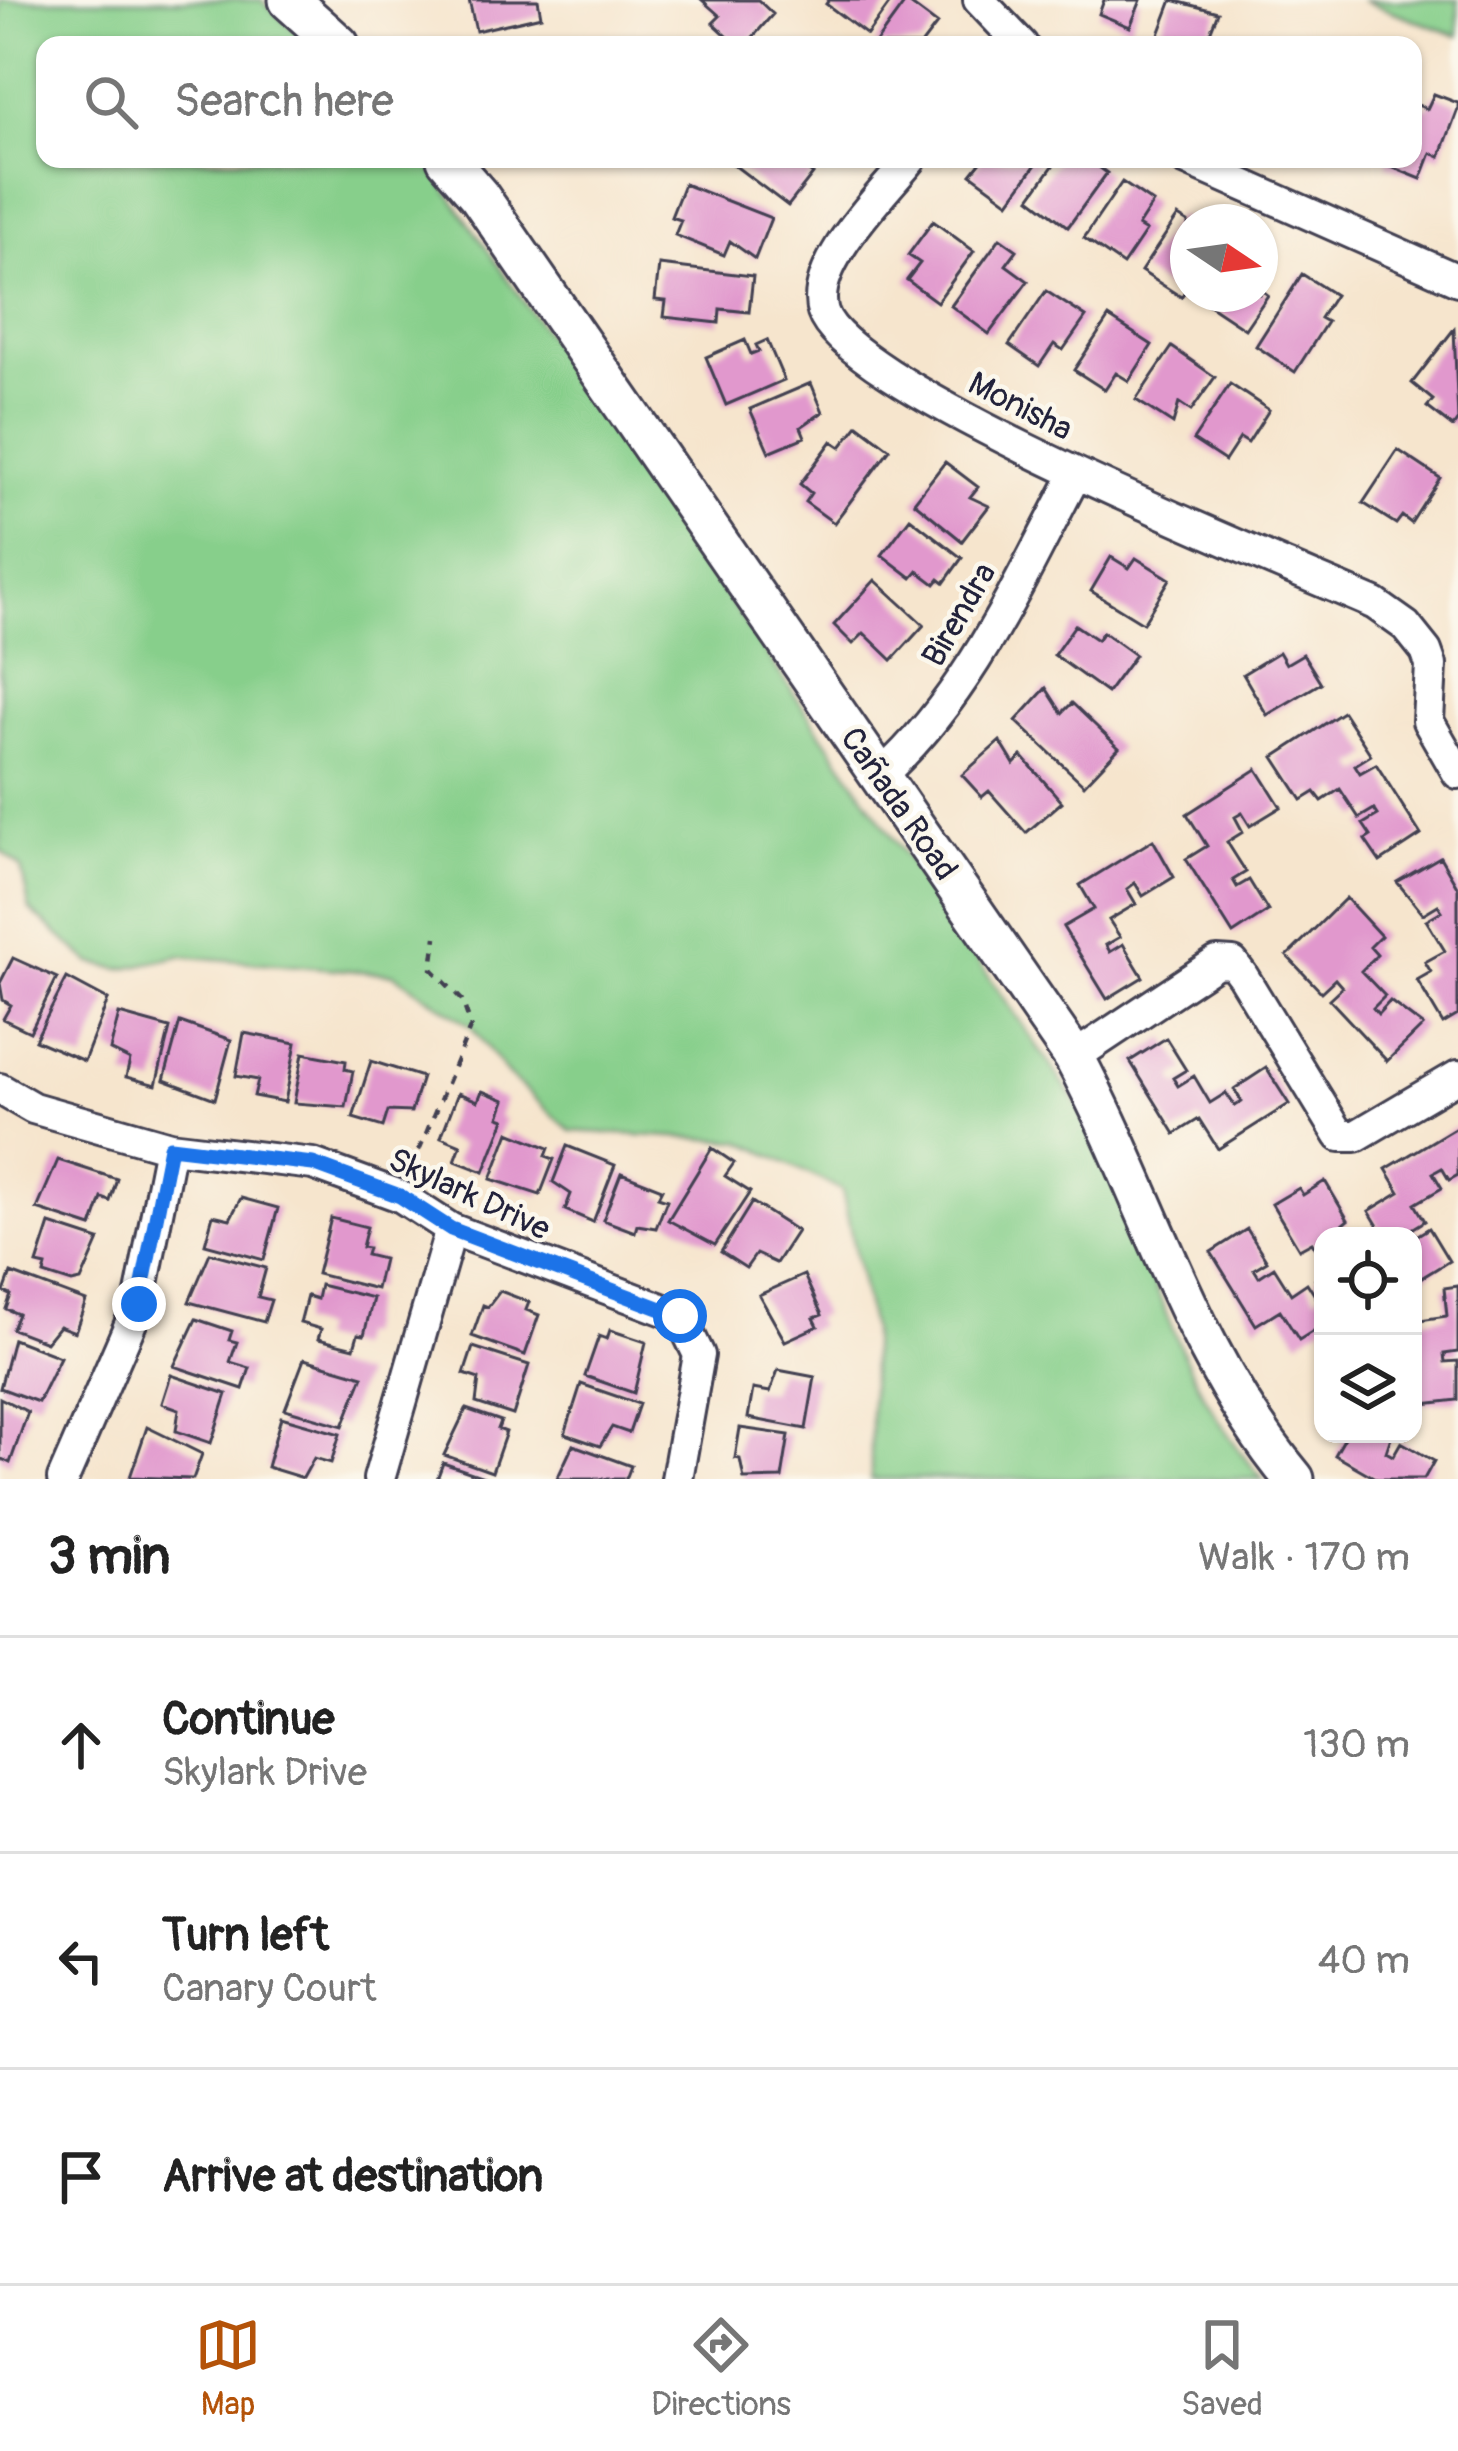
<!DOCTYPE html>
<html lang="en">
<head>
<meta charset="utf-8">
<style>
  body { margin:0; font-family:Pangolin,sans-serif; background:#f2f2f2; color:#222 }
  .controls { position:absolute; right:36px; bottom:36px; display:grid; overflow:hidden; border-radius:24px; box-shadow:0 3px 9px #0004 }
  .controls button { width:108px; height:108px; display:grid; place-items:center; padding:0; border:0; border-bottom:3px solid #e0e0e0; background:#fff; color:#222; font:60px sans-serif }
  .compass { position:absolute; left:1170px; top:204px; width:108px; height:108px; border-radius:50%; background:#fff; box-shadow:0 3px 9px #0004; rotate:103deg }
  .stop { position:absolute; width:36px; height:36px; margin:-27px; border:9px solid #1a73e8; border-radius:50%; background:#fff }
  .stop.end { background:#1a73e8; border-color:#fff; box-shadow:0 3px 12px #0008 }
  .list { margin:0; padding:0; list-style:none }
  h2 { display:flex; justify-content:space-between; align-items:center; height:156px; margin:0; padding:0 48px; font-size:51px }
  h2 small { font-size:39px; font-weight:400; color:#767676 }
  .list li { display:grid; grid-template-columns:78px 1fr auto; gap:36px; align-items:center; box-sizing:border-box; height:216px; padding:0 48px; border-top:3px solid #e0e0e0 }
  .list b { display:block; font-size:45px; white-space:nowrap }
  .list p { margin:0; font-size:39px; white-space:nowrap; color:#767676 }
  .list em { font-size:39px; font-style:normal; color:#767676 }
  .icon { flex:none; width:66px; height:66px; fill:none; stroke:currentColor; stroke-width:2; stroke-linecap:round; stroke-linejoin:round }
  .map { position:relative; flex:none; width:1458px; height:1479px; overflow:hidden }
  .search { position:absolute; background:#fff; box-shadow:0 3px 9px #0004; left:36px; right:36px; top:36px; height:132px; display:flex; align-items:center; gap:30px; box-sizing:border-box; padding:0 42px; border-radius:24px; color:#767676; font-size:45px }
  .sheet { height:804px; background:#fff }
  nav { display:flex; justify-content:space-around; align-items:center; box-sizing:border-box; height:168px; border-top:3px solid #e0e0e0; background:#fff; font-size:33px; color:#767676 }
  nav a { display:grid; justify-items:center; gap:6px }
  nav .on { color:#b45309 }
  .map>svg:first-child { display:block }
  .green { fill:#87cf8b; stroke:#547863; stroke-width:3 }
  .building { fill:#e198cd }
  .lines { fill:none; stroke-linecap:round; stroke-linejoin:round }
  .minor-casing { stroke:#423f51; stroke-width:36 }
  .tertiary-casing { stroke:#423f51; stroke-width:45 }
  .path { stroke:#423f51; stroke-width:4.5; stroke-dasharray:9 9; stroke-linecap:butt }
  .minor { stroke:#fff; stroke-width:30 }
  .tertiary { stroke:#fff; stroke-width:39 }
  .route { stroke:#1a73e8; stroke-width:15 }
  .labels { text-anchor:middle; stroke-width:9; stroke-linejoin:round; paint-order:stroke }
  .street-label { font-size:33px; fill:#22223b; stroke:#fbf7ec }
</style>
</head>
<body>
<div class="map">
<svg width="1458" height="1479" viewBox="0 0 1458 1479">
  <rect width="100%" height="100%" fill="#fbf7ec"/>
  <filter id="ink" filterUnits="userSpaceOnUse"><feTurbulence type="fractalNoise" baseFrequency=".00833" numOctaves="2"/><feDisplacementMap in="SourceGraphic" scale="24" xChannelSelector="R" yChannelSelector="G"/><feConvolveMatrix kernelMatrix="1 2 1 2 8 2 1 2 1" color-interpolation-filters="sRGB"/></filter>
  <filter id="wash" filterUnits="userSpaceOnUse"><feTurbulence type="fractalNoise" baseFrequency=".004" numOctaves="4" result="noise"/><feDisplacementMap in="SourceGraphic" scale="48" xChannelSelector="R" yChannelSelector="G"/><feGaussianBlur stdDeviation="2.7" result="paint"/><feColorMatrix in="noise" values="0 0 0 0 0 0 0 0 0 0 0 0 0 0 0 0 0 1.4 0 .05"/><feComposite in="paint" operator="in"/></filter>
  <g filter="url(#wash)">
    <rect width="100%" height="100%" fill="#f6e5cd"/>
    <path class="green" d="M 0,0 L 261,0 L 312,45 L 45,45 L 45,159 L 425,159 L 1086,1117 C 1150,1241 1166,1370 1263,1479 L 871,1479 L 871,1329 L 842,1190 L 741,1141 L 571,1131 L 508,1075 L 471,1026 L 394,974 L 180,956 L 121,969 L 91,963 L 30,910 L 21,867 L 0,850 Z
      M 1362,0 L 1458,0 L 1458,36 Z"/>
    <g id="blocks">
      <path class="building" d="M 469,0 L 538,0 L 541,16 L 476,31 Z
        M 702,0 L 758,0 L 773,14 L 746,45 L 737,45 L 713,23 L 720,16 Z
        M 829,0 L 889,0 L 891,2 L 867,35 L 826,4 Z
        M 1104,0 L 1141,0 L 1130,27 L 1099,14 Z
        M 1172,0 L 1218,12 L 1205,45 L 1155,45 Z
        M 906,1 L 937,24 L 921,45 L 874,45 Z
        M 1434,94 L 1458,103 L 1458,109 L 1440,157 L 1431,153 L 1421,179 L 1386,165 L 1388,159 L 1413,159 L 1413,103 L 1427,109 Z
        M 726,159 L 792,159 L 813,174 L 788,206 Z
        M 983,159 L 1040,159 L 1009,202 L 971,174 Z
        M 1058,159 L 1088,159 L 1107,173 L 1068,227 L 1030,198 Z
        M 1122,182 L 1153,203 L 1138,226 L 1146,231 L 1123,265 L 1084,238 Z
        M 684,184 L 771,218 L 755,259 L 730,241 L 724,255 L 675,235 L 681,220 L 671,217 Z
        M 1178,216 L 1188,222 L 1188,287 L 1181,297 L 1141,271 Z
        M 933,221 L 974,251 L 937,302 L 907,280 L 920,263 L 908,255 Z
        M 1000,238 L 1017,250 L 1006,265 L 1028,281 L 989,334 L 951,306 Z
        M 659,265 L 753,276 L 749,312 L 720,309 L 719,323 L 664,317 L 666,301 L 655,300 Z
        M 1302,274 L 1335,295 L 1320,318 L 1327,322 L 1295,372 L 1256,346 Z
        M 1260,289 L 1268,295 L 1245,329 L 1203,301 L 1208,294 L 1260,294 Z
        M 1046,291 L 1086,317 L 1063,350 L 1054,344 L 1039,366 L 1009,345 Z
        M 1109,317 L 1152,345 L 1129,381 L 1116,373 L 1105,390 L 1074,370 Z
        M 1454,329 L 1458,420 L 1453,427 L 1427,407 L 1433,400 L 1412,383 Z
        M 745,340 L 751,354 L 759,351 L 756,345 L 767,340 L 784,380 L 726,405 L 706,357 Z
        M 1172,347 L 1215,377 L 1191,411 L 1179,403 L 1173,424 L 1136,400 Z
        M 811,383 L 823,412 L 801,427 L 805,437 L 769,452 L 750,409 Z
        M 1230,384 L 1269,410 L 1248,443 L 1240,438 L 1225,461 L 1193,440 Z
        M 858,425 L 890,449 L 834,523 L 805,502 L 811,493 L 800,484 L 832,441 L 841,447 Z
        M 1398,450 L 1440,478 L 1411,523 L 1402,516 L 1396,524 L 1363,503 Z
        M 945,462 L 978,487 L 970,497 L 989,506 L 962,541 L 914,502 Z
        M 910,518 L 962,558 L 944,583 L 939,579 L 935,584 L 918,571 L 912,578 L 882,555 Z
        M 1111,557 L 1129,568 L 1136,558 L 1170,579 L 1143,623 L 1091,591 Z
        M 875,580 L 924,625 L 892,660 L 864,633 L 853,644 L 834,625 Z
        M 1075,625 L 1097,640 L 1103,632 L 1135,655 L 1107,693 L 1054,655 Z
        M 1279,652 L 1286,664 L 1303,654 L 1321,683 L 1267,715 L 1243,674 Z
        M 1046,688 L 1062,713 L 1072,703 L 1119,748 L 1084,785 L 1016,721 Z
        M 1343,712 L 1371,755 L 1355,765 L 1360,773 L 1376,764 L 1421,835 L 1380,862 L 1365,840 L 1371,836 L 1363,824 L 1378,815 L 1374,809 L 1359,818 L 1340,789 L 1322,801 L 1315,792 L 1302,800 L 1274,757 Z
        M 1000,741 L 1014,764 L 1022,756 L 1062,802 L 1026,833 L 989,791 L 982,797 L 962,775 Z
        M 1257,769 L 1281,807 L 1250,826 L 1242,813 L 1235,817 L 1243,832 L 1227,842 L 1246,872 L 1233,880 L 1237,887 L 1249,880 L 1268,911 L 1233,934 L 1186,859 L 1207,846 L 1187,814 Z
        M 1153,840 L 1174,877 L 1143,896 L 1135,883 L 1127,889 L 1136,904 L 1109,920 L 1120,937 L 1106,945 L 1110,952 L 1123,944 L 1143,977 L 1107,999 L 1063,927 L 1094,909 L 1080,885 Z
        M 1440,857 L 1458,888 L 1458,1015 L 1443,1024 L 1417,980 L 1431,972 L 1425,962 L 1445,951 L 1426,920 L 1442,911 L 1438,905 L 1423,914 L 1397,882 Z
        M 1346,898 L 1381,936 L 1370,947 L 1377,955 L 1361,971 L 1385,996 L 1373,1008 L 1378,1014 L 1390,1001 L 1423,1026 L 1387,1061 L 1329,999 L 1342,987 L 1335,979 L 1321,992 L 1287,956 Z
        M 13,958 L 57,978 L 30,1032 L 3,1019 L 11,1005 L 3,1000 L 0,983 Z
        M 67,978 L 108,1000 L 84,1061 L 35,1040 Z
        M 119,1014 L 170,1028 L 156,1085 L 126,1077 L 130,1060 L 110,1050 Z
        M 180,1022 L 231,1040 L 215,1099 L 164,1080 Z
        M 244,1033 L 296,1043 L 285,1102 L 254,1096 L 258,1080 L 236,1076 Z
        M 1166,1038 L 1186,1070 L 1173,1078 L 1178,1086 L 1194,1076 L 1210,1103 L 1226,1093 L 1235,1106 L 1242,1102 L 1234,1089 L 1266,1068 L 1289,1104 L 1218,1149 L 1199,1119 L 1175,1134 L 1130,1061 Z
        M 303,1053 L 346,1061 L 345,1069 L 353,1071 L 346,1107 L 294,1103 Z
        M 371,1061 L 422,1077 L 411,1112 L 388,1111 L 383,1127 L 353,1118 Z
        M 482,1091 L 505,1100 L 499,1117 L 505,1119 L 484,1172 L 455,1161 L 461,1145 L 441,1137 L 458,1093 L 478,1101 Z
        M 1458,1126 L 1458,1175 L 1449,1180 L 1442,1168 L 1433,1173 L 1442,1188 L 1415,1204 L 1425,1221 L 1412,1229 L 1416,1236 L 1384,1236 L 1369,1211 L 1400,1192 L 1386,1169 Z
        M 509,1132 L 549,1148 L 546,1156 L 554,1159 L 540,1195 L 491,1179 Z
        M 567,1146 L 615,1165 L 593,1222 L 565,1210 L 571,1194 L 553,1182 Z
        M 712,1148 L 734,1163 L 725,1176 L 750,1192 L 715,1245 L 668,1220 Z
        M 58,1160 L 117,1179 L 110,1201 L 102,1198 L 92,1227 L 37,1209 Z
        M 621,1173 L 662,1189 L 658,1197 L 667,1200 L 656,1228 L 637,1225 L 635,1232 L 603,1220 Z
        M 1325,1181 L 1348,1220 L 1315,1247 L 1312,1242 L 1299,1249 L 1272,1204 L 1299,1188 L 1303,1195 Z
        M 241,1198 L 278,1208 L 264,1260 L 205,1244 L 213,1215 L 230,1219 Z
        M 752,1202 L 797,1231 L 776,1263 L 756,1254 L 746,1268 L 721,1252 Z
        M 331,1218 L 367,1227 L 362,1247 L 368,1248 L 366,1255 L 383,1259 L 376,1289 L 317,1274 Z
        M 50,1224 L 99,1240 L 81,1281 L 72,1283 L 44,1274 L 46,1266 L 37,1264 Z
        M 1429,1228 L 1449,1261 L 1413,1283 L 1413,1238 Z
        M 1247,1229 L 1267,1261 L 1254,1269 L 1259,1277 L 1274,1267 L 1291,1294 L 1307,1283 L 1316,1297 L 1323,1292 L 1315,1279 L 1323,1274 L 1323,1325 L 1299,1340 L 1280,1310 L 1256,1325 L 1211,1252 Z
        M 210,1253 L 266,1268 L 258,1297 L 271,1300 L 264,1322 L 189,1302 Z
        M 11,1273 L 86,1301 L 75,1332 L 59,1326 L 46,1342 L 12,1329 L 18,1314 L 6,1309 L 11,1295 L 4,1292 Z
        M 804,1275 L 822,1315 L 814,1318 L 818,1326 L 785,1341 L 759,1295 Z
        M 320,1285 L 373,1298 L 364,1335 L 358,1334 L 354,1348 L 318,1339 L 321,1329 L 300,1323 L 307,1296 L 317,1299 Z
        M 1458,1286 L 1458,1352 L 1444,1354 L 1445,1362 L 1458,1361 L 1458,1400 L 1423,1404 L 1413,1321 L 1447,1316 L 1444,1288 Z
        M 500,1291 L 529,1302 L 526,1310 L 539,1315 L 525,1355 L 472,1336 L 483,1305 L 488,1307 Z
        M 196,1319 L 232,1331 L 229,1340 L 237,1342 L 230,1362 L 250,1368 L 243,1389 L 174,1366 Z
        M 610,1330 L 646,1342 L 634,1393 L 585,1376 L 599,1336 L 607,1339 Z
        M 13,1339 L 60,1357 L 38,1402 L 0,1388 Z
        M 473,1347 L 529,1365 L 513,1415 L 476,1403 L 479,1379 L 464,1374 Z
        M 304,1359 L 363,1376 L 343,1426 L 285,1409 Z
        M 778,1370 L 815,1377 L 806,1429 L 748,1418 L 753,1389 L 770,1392 Z
        M 171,1375 L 227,1394 L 211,1443 L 176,1431 L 179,1409 L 162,1403 Z
        M 581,1384 L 639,1404 L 629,1433 L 612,1427 L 600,1446 L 565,1434 Z
        M 0,1398 L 28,1412 L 10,1463 L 0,1458 Z
        M 466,1409 L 501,1421 L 498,1429 L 506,1432 L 492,1472 L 444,1455 Z
        M 281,1417 L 340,1434 L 331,1463 L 314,1458 L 303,1478 L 267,1467 Z
        M 147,1427 L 202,1454 L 193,1479 L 130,1477 Z
        M 740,1428 L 789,1435 L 782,1478 L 744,1479 L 740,1459 L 735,1458 Z
        M 1347,1434 L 1392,1434 L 1386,1452 L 1393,1456 L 1401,1442 L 1434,1461 L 1424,1479 L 1377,1479 L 1335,1455 Z
        M 573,1445 L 631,1466 L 626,1479 L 557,1479 Z
        M 443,1463 L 487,1478 L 487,1479 L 437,1479 Z"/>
    </g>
  </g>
  <g filter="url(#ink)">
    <use href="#blocks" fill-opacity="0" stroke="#423f51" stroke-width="3"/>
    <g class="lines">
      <defs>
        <path id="minor" d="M 979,0 L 1022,45
          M 911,159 C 883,194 808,266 823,312 C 848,390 1284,564 1375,604 L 1406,626 L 1426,651 L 1431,665 L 1428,721 L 1458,773
          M 1185,159 L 1458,280
          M 881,775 C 971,694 1020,579 1076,474
          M 1074,1057 L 1217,962 L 1233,963 L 1242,975 L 1340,1136 L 1356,1136 L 1458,1076
          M 0,1089 L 33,1108 L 170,1147 L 313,1164 L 400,1196 L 451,1229 L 680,1316 L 699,1355 L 677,1479
          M 63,1479 L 139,1304 L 170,1147
          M 379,1479 L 451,1229"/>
        <path id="tertiary" d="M 289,0 L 339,45
          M 447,159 L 479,196 L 1074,1057 C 1149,1198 1191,1356 1294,1479"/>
      </defs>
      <use href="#minor" class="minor-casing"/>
      <use href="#tertiary" class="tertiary-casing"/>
      <path class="path" d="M 412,1167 L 471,1026 L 462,1000 L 432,969 L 436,937"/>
      <use href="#minor" class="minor"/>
      <use href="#tertiary" class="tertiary"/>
    </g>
  </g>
  <g class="lines" filter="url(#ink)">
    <path class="route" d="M 139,1304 L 170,1147 L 313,1164 L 400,1196 L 451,1229 L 680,1316"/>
  </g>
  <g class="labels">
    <g class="street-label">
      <text transform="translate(1021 405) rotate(27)" y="12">Monisha</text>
      <text transform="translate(958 614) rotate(-60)" y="12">Birendra</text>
      <text transform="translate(900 803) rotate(55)" y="12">Cañada Road</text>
      <text transform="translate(470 1193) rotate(25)" y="12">Skylark Drive</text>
    </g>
  </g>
</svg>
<div class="controls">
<button><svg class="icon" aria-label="locate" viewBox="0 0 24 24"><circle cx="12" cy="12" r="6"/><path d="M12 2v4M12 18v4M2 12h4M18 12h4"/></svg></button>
<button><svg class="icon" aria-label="layers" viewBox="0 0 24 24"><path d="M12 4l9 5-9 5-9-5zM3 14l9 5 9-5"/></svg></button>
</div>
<svg class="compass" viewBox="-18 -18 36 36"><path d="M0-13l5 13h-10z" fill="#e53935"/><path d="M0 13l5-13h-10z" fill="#767676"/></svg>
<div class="stop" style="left:680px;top:1316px"></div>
<div class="stop end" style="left:139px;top:1304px"></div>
<div class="search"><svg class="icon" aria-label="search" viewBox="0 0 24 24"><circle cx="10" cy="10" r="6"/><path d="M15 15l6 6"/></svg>Search here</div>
</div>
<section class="sheet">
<h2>3 min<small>Walk · 170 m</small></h2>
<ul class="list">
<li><svg class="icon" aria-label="ahead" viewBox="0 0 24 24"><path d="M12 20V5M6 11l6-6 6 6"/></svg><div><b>Continue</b><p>Skylark Drive</p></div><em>130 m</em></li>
<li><svg class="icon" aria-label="left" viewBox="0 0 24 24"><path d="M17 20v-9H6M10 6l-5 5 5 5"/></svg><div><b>Turn left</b><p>Canary Court</p></div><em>40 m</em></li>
<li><svg class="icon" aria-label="arrive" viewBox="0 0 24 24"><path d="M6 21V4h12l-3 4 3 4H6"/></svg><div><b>Arrive at destination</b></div></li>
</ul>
</section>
<nav>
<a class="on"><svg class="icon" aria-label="map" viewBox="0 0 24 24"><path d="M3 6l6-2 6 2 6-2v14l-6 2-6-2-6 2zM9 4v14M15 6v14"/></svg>Map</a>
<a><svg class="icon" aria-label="directions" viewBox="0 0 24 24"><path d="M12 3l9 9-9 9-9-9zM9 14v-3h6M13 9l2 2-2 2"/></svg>Directions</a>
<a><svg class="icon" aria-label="saved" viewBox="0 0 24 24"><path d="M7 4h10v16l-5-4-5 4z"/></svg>Saved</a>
</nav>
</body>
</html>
